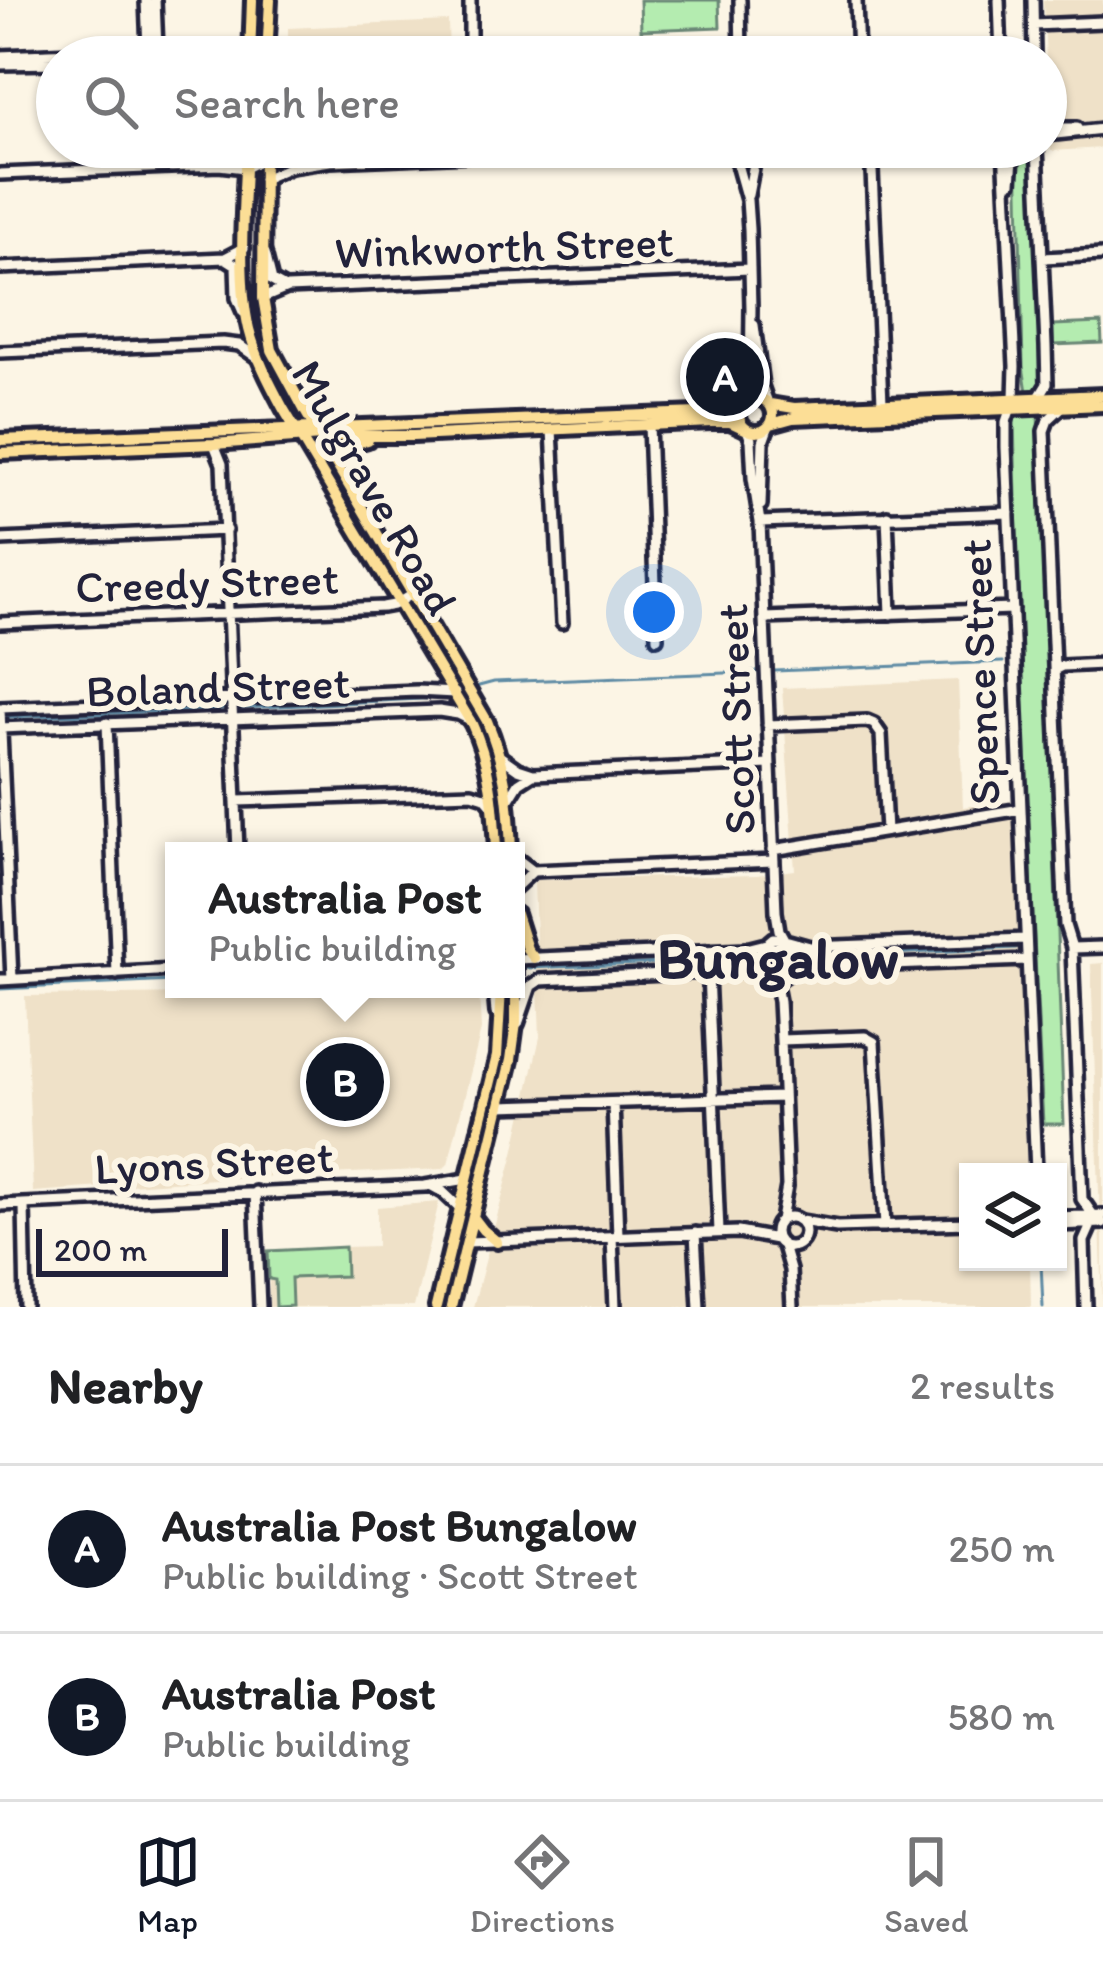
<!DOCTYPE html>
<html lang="en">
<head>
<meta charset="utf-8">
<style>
  body { margin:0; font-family:Itim,sans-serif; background:#f6f6f6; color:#202124 }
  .controls { position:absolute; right:36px; bottom:36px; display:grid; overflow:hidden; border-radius:0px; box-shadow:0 3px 9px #0004 }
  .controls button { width:108px; height:108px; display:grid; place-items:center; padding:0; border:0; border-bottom:3px solid #e0e0e0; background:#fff; color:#202124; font:60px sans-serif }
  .scale { position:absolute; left:36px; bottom:30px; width:192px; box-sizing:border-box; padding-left:12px; border:6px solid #22223b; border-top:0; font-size:33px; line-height:42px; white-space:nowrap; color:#22223b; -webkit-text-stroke:9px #fcf5e5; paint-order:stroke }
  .you { position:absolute; left:654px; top:612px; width:42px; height:42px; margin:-30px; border:9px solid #fff; border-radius:50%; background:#1a73e8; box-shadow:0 0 0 18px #1a73e833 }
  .badge { display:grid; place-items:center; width:78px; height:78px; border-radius:50%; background:#111827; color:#fff; font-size:39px; font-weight:700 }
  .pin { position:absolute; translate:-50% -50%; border:6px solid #fff; box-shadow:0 3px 12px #0006 }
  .popup { position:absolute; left:165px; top:842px; width:360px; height:156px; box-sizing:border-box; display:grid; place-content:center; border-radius:0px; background:#fff; filter:drop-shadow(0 3px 9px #0005); font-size:39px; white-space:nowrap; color:#757577 }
  .popup b { font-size:45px; color:#202124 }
  .popup::after { content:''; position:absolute; left:50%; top:100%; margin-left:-24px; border:24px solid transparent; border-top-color:#fff }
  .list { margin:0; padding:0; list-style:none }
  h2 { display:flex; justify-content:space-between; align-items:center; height:156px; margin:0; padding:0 48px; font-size:51px }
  h2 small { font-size:39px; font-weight:400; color:#757577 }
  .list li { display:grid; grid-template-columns:78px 1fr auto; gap:36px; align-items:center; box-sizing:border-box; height:168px; padding:0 48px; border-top:3px solid #e0e0e0 }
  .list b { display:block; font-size:45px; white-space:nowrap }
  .list p { margin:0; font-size:39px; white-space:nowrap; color:#757577 }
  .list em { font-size:39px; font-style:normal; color:#757577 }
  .icon { flex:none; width:66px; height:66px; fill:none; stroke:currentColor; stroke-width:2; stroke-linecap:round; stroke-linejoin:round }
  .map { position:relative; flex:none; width:1103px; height:1307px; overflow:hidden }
  .search { position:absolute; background:#fff; box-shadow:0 3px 9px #0004; left:36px; right:36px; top:36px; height:132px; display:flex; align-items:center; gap:30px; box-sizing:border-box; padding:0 42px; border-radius:66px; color:#757577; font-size:45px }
  .sheet { height:492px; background:#fff }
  nav { display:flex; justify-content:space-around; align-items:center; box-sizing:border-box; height:168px; border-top:3px solid #e0e0e0; background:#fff; font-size:33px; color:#757577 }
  nav a { display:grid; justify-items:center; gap:6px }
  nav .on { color:#111827 }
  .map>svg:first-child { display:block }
  .built { fill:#efe1c8 }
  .green { fill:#b4ecb0; stroke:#6b8776; stroke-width:3 }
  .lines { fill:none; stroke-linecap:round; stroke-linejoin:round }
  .stream { stroke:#608ca5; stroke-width:3 }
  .minor-casing { stroke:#22223b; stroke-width:18 }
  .major-casing { stroke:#22223b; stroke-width:20 }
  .minor { stroke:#fcf5e5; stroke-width:9 }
  .major { stroke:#fcde96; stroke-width:10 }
  .labels { text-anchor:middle; stroke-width:12; stroke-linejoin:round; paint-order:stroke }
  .street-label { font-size:45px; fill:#22223b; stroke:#fcf5e5 }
  .district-label { font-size:57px; font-weight:bold; fill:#22223b; stroke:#fcf5e5 }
</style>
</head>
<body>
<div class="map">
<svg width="1103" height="1307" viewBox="0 0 1103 1307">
  <rect width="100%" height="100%" fill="#fcf5e5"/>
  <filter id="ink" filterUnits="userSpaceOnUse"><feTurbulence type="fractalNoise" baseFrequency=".00833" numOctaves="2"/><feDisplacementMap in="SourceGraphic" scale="24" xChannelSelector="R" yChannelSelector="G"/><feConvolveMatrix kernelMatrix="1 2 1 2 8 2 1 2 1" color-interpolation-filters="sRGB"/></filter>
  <g filter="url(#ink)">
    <path class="built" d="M 1043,0 L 1103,0 L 1103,148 L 1051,151 Z
      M 448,21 L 449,57 L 288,57 L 288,28 Z
      M 958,680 L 963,807 L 1013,801 L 1027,1172 L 968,1172 L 968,1262 L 1030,1262 L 1031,1307 L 473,1307 L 514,1153 L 540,1037 L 534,884 L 537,880 L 757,875 L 795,870 L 782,688 Z
      M 1103,963 L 1103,1306 L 1091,964 Z
      M 479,991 L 481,1030 L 448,1164 L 443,1169 L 214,1179 L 33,1192 L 25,996 Z
      M 439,1202 L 414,1307 L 269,1307 L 269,1279 L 346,1276 L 345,1247 L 377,1246 L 377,1207 Z"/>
    <path class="green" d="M 640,0 L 719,0 L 720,27 L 641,30 Z
      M 1018,147 L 1031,147 L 1041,390 L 1027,392 L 1023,366 Z
      M 1101,323 L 1102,343 L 1053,345 L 1053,325 Z
      M 1038,414 L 1064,1124 L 1043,1124 L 1019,622 L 1014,417 Z
      M 345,1247 L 346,1276 L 291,1278 L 292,1306 L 276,1307 L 275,1280 L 269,1279 L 268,1251 Z"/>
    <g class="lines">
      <path class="stream" d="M 479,686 L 494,682 L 1003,662
        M 241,708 L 441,698
        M 7,717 L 227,709
        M 801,958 L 1016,948
        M 526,968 L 754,960
        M 0,989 L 174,981
        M 1041,1262 L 1043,1307"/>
      <defs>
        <path id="minor" d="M 146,0 L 148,49
          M 155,0 L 157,50
          M 470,0 L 470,57
          M 740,0 L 741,57
          M 856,0 L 858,57
          M 999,0 L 1001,57
          M 1033,0 L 1034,57
          M 1034,25 L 1103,22
          M 0,56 L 146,50
          M 0,64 L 57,63
          M 1046,128 L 1077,128
          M 1046,135 L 1103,129
          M 686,147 L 733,154
          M 871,147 L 882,403
          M 1004,147 L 1015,366 L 1014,398
          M 1037,147 L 1046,346 L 1047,384 L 1039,397
          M 758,154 L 779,147
          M 733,155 C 745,164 756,160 762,147
          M 735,157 L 747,200 L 749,229 L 751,308 L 750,387 L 746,401
          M 0,174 L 219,165 L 245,168 L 263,159 L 310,159
          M 263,179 L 290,167 L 330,161 L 660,147
          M 1011,182 L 1014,147
          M 748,195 L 755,158
          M 265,253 L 272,281 L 283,287
          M 225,258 L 236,265 L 237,298 L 243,312
          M 1043,258 L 1103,255
          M 0,268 L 225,258 L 244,248
          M 263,298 L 287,288 L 750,269
          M 754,325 L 762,386 L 768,403
          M 0,352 L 223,343 L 239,345 L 259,359
          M 1061,408 L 1048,420 L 1044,431 L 1065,925 L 1072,948 L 1082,1199 L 1093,1215
          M 1010,410 L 1006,422 L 1006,447 L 1036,1172
          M 649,425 L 657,638
          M 552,430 L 562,623
          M 747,430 L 751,440 L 753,478 L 760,522 L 776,912 L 779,930 L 784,939
          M 214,444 L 222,464 L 238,851
          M 761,505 L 763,442 L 768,428
          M 887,516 L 891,614
          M 760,522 L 1009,513
          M 0,540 L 226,530
          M 764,618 L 1013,609
          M 0,623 L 383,607 L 394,605 L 414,593
          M 1056,669 L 1062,666 L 1103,664
          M 0,708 L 417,691 L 455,693
          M 0,710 L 12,979
          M 107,723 L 117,974
          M 768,725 L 867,721 L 874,724 L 881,734 L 886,831
          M 0,728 L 439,711 L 458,714 L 470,720
          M 501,757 L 518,769 L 533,774 L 770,764
          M 509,799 L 519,783 L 533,774
          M 237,801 L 472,793 L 485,797 L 491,804
          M 773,850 L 1021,809
          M 516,858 L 533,871
          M 516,887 L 533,871 L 774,861
          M 773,938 L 786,941 L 793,955 L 790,972 L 779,980 L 768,975 C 760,963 760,947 773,938 Z
          M 785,940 L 810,947 L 1026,939
          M 1072,948 L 1103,947
          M 516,959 L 746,949 L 766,944
          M 708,973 L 719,1232
          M 789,974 L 809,968 L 1027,960
          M 771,978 L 776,985 L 779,1001 L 781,1040 L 787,1186 L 781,1220
          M 0,980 L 174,970
          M 494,989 L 496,1013
          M 518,1024 L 531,986 L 540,980 L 749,970 L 770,977
          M 781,1040 L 865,1037 L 874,1042 L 885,1226
          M 613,1103 L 618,1236
          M 500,1106 L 783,1097
          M 432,1186 L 443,1192 L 460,1208
          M 255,1192 L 260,1307
          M 0,1205 L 425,1186 L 467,1179
          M 24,1205 L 26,1307
          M775 1232a15 15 0 1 1 30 0a15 15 0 1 1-30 0Z
          M 1058,1217 L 1103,1215
          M 801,1221 L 837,1227 L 968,1223
          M 1058,1225 L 1103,1223
          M 695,1233 L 699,1307
          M 612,1237 L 615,1307
          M 467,1242 L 738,1232 L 776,1239
          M 783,1246 L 790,1270 L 792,1307
          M 1086,1307 L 1084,1241 L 1092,1223"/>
        <path id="major" d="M 250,57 L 252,0
          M 267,57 L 270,0
          M 246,147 C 244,200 237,279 249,329 C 256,357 269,382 283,408 L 472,724 C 491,766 494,806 496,851
          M 264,147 L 263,298 L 272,350 L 305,411 L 487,721 C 506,767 509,802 511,851
          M 273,147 L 277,153 L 290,159
          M739 415a17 17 0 1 1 34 0a17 17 0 1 1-34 0Z
          M 770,404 L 794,408 L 1103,395
          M 771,424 L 793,418 L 1103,405
          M 0,440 L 724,412 L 742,405
          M 0,453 L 214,444 L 321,436 L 413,436 L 711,422 L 730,422 L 745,429
          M 336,462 C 343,447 352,444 368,440
          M 516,914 L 527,949 L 534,958
          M 473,1217 L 483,1230 L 497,1242
          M 436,1307 L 497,1056 L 501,989
          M 451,1307 L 511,1060 L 516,1023 L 516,958"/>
      </defs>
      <use href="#minor" class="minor-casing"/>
      <use href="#major" class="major-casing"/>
      <use href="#minor" class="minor"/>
      <use href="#major" class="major"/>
    </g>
  </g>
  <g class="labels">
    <g class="street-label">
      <text transform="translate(504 246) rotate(-2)" y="16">Winkworth Street</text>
      <text transform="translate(375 487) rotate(60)" y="16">Mulgrave Road</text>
      <text transform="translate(207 582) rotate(-2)" y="16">Creedy Street</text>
      <text transform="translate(979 672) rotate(-92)" y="16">Spence Street</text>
      <text transform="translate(218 686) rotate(-2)" y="16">Boland Street</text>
      <text transform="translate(735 719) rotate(-92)" y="16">Scott Street</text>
      <text transform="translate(214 1162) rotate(-3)" y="16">Lyons Street</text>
    </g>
    <g class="district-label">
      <text x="778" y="978">Bungalow</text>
    </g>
  </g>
</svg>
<div class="controls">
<button><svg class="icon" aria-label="layers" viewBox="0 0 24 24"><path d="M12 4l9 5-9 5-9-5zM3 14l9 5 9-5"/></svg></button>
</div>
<div class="scale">200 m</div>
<div class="you"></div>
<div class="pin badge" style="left:725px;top:377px">A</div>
<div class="pin badge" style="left:345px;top:1082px">B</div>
<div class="popup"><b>Australia Post</b>Public building</div>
<div class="search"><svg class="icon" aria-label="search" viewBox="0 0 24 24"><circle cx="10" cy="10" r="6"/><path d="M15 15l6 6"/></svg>Search here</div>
</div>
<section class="sheet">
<h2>Nearby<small>2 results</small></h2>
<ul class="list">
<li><span class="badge">A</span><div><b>Australia Post Bungalow</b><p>Public building · Scott Street</p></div><em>250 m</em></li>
<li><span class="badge">B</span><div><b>Australia Post</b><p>Public building</p></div><em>580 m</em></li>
</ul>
</section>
<nav>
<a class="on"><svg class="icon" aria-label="map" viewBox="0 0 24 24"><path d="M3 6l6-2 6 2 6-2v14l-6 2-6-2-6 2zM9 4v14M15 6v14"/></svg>Map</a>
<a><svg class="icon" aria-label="directions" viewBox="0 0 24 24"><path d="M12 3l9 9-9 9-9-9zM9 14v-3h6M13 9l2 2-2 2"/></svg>Directions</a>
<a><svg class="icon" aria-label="saved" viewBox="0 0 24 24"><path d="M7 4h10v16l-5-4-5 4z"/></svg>Saved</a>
</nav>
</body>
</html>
